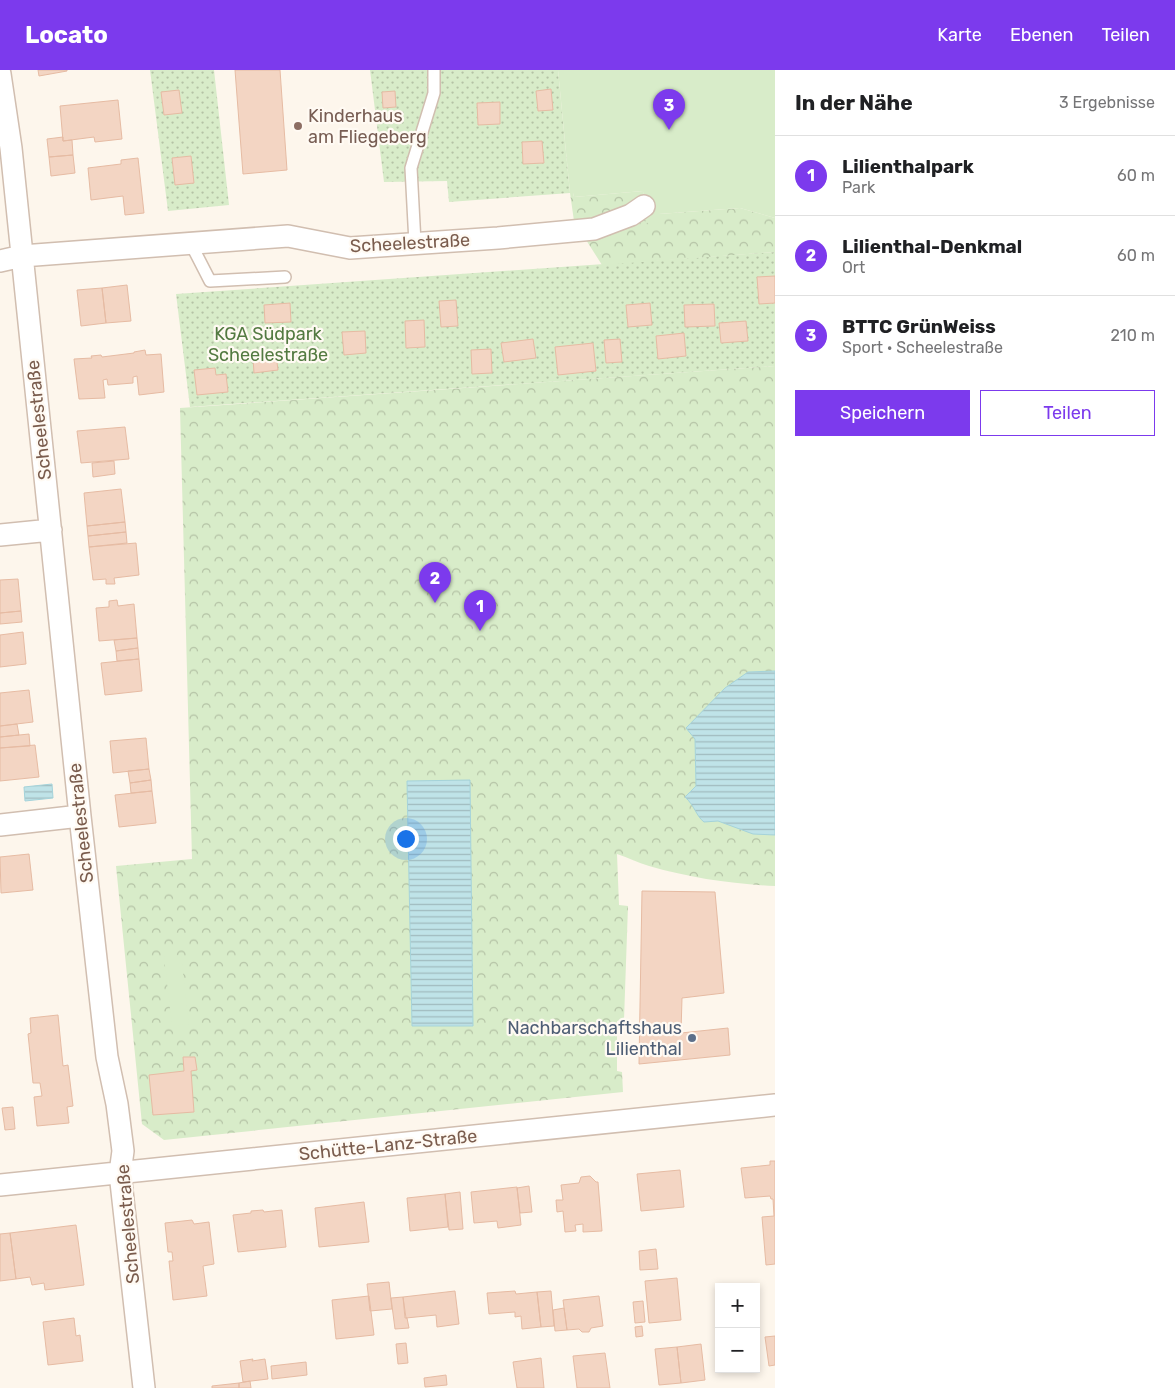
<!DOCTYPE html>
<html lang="de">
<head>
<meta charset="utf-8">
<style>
  body { margin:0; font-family:Rubik,sans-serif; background:#f2f2f2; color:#202124 }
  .controls { position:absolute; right:15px; bottom:15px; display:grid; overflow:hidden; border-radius:0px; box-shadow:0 2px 8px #0003 }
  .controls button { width:45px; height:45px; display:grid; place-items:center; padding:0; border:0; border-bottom:1px solid #e0e0e0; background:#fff; color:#202124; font:25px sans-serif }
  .you { position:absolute; left:405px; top:768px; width:18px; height:18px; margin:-12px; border:4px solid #fff; border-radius:50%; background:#1a73e8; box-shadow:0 0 0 8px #1a73e833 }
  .badge { display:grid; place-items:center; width:32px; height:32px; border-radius:50%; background:#7c3aed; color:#fff; font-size:16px; font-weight:700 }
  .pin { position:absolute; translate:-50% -41px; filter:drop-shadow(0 1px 2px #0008) }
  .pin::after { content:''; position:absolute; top:26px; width:18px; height:15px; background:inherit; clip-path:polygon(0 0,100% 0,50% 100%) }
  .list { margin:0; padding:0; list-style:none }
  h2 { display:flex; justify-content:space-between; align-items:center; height:65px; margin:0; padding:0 20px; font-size:21px }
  h2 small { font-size:16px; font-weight:400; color:#757577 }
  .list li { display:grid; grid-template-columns:32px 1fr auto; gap:15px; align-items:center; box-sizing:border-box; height:80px; padding:0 20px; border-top:1px solid #e0e0e0 }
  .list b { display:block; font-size:19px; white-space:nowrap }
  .list p { margin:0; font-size:16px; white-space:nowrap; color:#757577 }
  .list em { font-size:16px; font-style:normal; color:#757577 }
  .actions { display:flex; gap:10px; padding:15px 20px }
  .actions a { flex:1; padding:11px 0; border:1px solid #7c3aed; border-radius:0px; text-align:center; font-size:18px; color:#7c3aed }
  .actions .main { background:#7c3aed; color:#fff }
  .map { position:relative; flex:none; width:775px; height:1318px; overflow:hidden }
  header { display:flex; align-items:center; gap:30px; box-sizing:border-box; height:70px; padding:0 25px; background:#7c3aed; color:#fff }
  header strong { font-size:24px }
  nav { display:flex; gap:28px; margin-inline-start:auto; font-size:18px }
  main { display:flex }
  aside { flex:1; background:#fff }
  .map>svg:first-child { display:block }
  .grass { fill:url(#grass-dots) }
  .park { fill:url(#park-crowns) }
  .pitch { fill:#d8ecc9 }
  .water { fill:url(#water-rules); stroke:#a5d3da }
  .building { fill:#f3d5c3; stroke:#e6bba3 }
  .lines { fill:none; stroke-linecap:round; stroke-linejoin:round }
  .lane-casing { stroke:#d1beb0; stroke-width:14 }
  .street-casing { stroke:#d1beb0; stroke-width:24 }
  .lane { stroke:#fff; stroke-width:11 }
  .street { stroke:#fff; stroke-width:21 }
  .education-dot { fill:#8d6e63; stroke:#fffaf3; stroke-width:2 }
  .service-dot { fill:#5c6f8a; stroke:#fffaf3; stroke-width:2 }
  .labels { text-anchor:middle; stroke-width:4.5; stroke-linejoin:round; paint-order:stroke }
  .education-label { font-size:18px; fill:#785e54; stroke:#fffaf3; text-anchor:start }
  .street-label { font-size:18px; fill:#7a5c4d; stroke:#fffaf3 }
  .park-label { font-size:18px; fill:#537a41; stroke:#fffaf3 }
  .service-label { font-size:18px; fill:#4e5e75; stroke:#fffaf3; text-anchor:end }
</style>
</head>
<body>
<header>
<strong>Locato</strong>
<nav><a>Karte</a><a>Ebenen</a><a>Teilen</a></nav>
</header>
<main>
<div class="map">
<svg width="775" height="1318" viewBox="0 0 775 1318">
  <defs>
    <pattern id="grass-dots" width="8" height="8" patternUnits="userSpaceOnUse" patternTransform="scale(1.25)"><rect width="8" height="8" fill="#d8ecc9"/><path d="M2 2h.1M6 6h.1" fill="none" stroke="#b4c2a5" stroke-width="1.8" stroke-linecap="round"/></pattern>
    <pattern id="park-crowns" width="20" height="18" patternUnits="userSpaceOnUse" patternTransform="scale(1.25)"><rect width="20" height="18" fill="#d8ecc9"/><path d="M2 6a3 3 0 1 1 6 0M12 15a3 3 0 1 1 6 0" fill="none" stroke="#b4c2a5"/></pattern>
    <pattern id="water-rules" width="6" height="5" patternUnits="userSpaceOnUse" patternTransform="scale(1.25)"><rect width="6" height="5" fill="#bfe3e8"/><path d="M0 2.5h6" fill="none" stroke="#a0bbbe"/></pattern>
  </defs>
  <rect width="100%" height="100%" fill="#fdf6ec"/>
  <path class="grass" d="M 150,0 L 214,0 L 229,135 L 168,141 Z
    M 370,0 L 558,0 L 570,123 L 449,132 L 447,111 L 384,112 Z
    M 775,182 L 775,296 L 190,337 L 176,224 Z"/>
  <path class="park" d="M 643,121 L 646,152 L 659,144 L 740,138 L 775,148 L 775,182 L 602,195 L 574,151 L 570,123 L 573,123 L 574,127 Z
    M 775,296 L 775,816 C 732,814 691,808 649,796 C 638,793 627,787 617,784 L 619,835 L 628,836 L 624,950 L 617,951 L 617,1001 L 622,1002 L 623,1022 L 164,1070 L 142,1054 L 116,796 L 192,789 L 180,338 Z"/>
  <path class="pitch" d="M 558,0 L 775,0 L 775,148 L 740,138 L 659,144 L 660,152 L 646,153 L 643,121 L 574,127 L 573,123 L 570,123 Z
    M 181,885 L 189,954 L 172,956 L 164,887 Z"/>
  <path class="water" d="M 775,601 L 775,765 L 753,764 L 718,751 L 704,752 C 696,746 695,736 685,727 L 696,716 L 695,669 L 686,658 L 725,618 L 748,602 Z
    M 470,710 L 473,956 L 412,956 L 407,711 Z
    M 52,714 L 53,728 L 25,731 L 24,717 Z"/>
  <path class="building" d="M 38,0 L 67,0 L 67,1 L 39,6 Z
    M 235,0 L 280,0 L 287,100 L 243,104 Z
    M 551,19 L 553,40 L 538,41 L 536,21 Z
    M 179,20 L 182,43 L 164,45 L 161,22 Z
    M 395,21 L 396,37 L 383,38 L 382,22 Z
    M 118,30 L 122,69 L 95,72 L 94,67 L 63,71 L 60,36 Z
    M 500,32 L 500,54 L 478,55 L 477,33 Z
    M 63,67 L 63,71 L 72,70 L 73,85 L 49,87 L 47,69 Z
    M 542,71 L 544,93 L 523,94 L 522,72 Z
    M 73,85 L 75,103 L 51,106 L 49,87 Z
    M 191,86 L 194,113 L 175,115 L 172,88 Z
    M 138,88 L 144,143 L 125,145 L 123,126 L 91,130 L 88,98 L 121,94 L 121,90 Z
    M 775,206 L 775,233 L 759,234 L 757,207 Z
    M 127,215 L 131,251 L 106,253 L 102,218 Z
    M 102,218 L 106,253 L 81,256 L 77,220 Z
    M 456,230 L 458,256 L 441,257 L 439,231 Z
    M 290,233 L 291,252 L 265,253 L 264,235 Z
    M 650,233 L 652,255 L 628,257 L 626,235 Z
    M 714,234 L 715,256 L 685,257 L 684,235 Z
    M 424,250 L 425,277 L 406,278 L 405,251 Z
    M 746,251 L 748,271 L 721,273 L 719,253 Z
    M 365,261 L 366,283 L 344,285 L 342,262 Z
    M 684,263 L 686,286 L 658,289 L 656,266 Z
    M 533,269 L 536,288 L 504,292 L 501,273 Z
    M 620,269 L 622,292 L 606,293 L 604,270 Z
    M 593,273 L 596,301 L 558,305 L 555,277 Z
    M 491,279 L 492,303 L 472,304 L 471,280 Z
    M 145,280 L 146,285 L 161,284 L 164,322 L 139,325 L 137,306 L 133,307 L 133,313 L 108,315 L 107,309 L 103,310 L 105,328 L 79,329 L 74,289 L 92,288 L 91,286 L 101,285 L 102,287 L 134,283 L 134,282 Z
    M 276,285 L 278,300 L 254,303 L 253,288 Z
    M 215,298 L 216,305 L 226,304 L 228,322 L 197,325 L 194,300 Z
    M 125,357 L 129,389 L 81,393 L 77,361 Z
    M 114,391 L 115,404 L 93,407 L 92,393 Z
    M 121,419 L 125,452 L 87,456 L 84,423 Z
    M 125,452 L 126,462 L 88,466 L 87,456 Z
    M 126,462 L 127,473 L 89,477 L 88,466 Z
    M 136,473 L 139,505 L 114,508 L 115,514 L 106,514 L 106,509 L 93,510 L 89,477 Z
    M 18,509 L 21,541 L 0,543 L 0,510 Z
    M 117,530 L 118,536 L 134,534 L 137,568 L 99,571 L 96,538 L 109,537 L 109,531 Z
    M 21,541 L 22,552 L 0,554 L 0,543 Z
    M 23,562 L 26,594 L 0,597 L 0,565 Z
    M 137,568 L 138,578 L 116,581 L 114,570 Z
    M 138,578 L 139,589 L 117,591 L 116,581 Z
    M 139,589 L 142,621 L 105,625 L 101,593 Z
    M 29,620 L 33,652 L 0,656 L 0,623 Z
    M 17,654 L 19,665 L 0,667 L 0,656 Z
    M 29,664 L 30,676 L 0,678 L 0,667 Z
    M 146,668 L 149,699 L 113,703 L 110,671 Z
    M 35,675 L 39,707 L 0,711 L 0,678 Z
    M 149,699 L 151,710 L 130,713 L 128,701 Z
    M 151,710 L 152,721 L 131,723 L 130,713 Z
    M 152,721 L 156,753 L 119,757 L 115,725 Z
    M 29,784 L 33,820 L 1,823 L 0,787 Z
    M 642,821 L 715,822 L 724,923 L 682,928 L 681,963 L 728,958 L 730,985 L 639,994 Z
    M 58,945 L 63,996 L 68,995 L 73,1036 L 67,1037 L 69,1053 L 37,1056 L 34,1027 L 42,1026 L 40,1013 L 33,1013 L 28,964 L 31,963 L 30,948 Z
    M 183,987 L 195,987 L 197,1000 L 191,1001 L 194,1042 L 153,1045 L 149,1005 L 184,1001 Z
    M 13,1037 L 15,1059 L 5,1060 L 2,1038 Z
    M 770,1091 L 775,1091 L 775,1194 L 766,1195 L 762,1147 L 774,1146 L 773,1129 L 771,1129 L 770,1126 L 745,1128 L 741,1098 L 770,1095 Z
    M 680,1100 L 684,1137 L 641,1141 L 637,1104 Z
    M 590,1106 L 596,1112 L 598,1112 L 602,1161 L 583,1162 L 583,1154 L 575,1155 L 576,1161 L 565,1162 L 563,1141 L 557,1142 L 556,1130 L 563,1130 L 561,1115 L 579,1113 L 581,1107 Z
    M 529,1116 L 532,1142 L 520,1143 L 517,1118 Z
    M 517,1117 L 521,1155 L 498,1158 L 497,1151 L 474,1153 L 471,1122 Z
    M 460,1122 L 463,1159 L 449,1160 L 445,1124 Z
    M 445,1124 L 448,1157 L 410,1161 L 407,1128 Z
    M 364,1132 L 369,1172 L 319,1177 L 315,1138 Z
    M 263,1140 L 264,1142 L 282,1140 L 286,1177 L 238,1182 L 233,1145 L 251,1143 L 251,1141 Z
    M 192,1150 L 194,1154 L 209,1152 L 214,1194 L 203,1196 L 207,1226 L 173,1230 L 169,1191 L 173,1191 L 172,1182 L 168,1182 L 165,1153 Z
    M 76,1155 L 84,1215 L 45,1220 L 44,1213 L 32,1215 L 30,1207 L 16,1209 L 10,1163 Z
    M 10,1163 L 16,1209 L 0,1211 L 0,1164 Z
    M 656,1179 L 658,1199 L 640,1200 L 639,1181 Z
    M 677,1208 L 681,1250 L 649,1253 L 645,1211 Z
    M 389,1212 L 392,1239 L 370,1241 L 367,1214 Z
    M 455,1221 L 459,1254 L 437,1257 L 436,1245 L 406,1248 L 403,1227 Z
    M 515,1221 L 516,1224 L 537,1222 L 541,1257 L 522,1259 L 521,1246 L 515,1247 L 515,1242 L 489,1244 L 487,1223 Z
    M 551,1221 L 554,1256 L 541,1257 L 537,1222 Z
    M 369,1226 L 374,1265 L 336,1269 L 332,1230 Z
    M 599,1226 L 603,1256 L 591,1258 L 589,1262 L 582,1262 L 579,1259 L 567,1260 L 563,1230 Z
    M 403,1227 L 405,1248 L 407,1248 L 409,1258 L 395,1259 L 391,1228 Z
    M 643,1231 L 645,1252 L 635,1253 L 633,1232 Z
    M 564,1238 L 567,1260 L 555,1261 L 553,1240 Z
    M 74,1248 L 76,1266 L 80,1265 L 83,1291 L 48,1295 L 43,1252 Z
    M 642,1256 L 643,1266 L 636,1267 L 635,1257 Z
    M 775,1266 L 775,1295 L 769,1296 L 765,1267 Z
    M 406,1273 L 408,1293 L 398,1294 L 396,1274 Z
    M 701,1274 L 705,1310 L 681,1313 L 677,1277 Z
    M 677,1277 L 681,1313 L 659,1315 L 655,1279 Z
    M 605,1283 L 610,1318 L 577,1318 L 573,1286 Z
    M 541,1288 L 544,1318 L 517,1318 L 513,1292 Z
    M 253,1289 L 252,1291 L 265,1289 L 268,1309 L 243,1312 L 240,1291 Z
    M 306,1292 L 307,1305 L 272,1309 L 271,1296 Z
    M 446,1305 L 447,1315 L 425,1317 L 424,1308 Z
    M 250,1311 L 251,1318 L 239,1318 L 239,1313 Z
    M 239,1313 L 239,1318 L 212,1318 L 212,1316 Z"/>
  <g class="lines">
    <defs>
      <path id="lane" d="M 415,173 L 411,98 L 434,23 L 434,0
        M 191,174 L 210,211 L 285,207"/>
      <path id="street" d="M 0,4 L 11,78 L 80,746 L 107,987 L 117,1034 L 123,1081 L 120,1103 L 144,1318
        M 0,191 L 22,186 L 288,166 L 350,178 L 498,168 L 594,159 L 631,145 L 644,136
        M 0,465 L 51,460
        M 0,755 L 80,746
        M 0,1115 L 775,1035"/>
    </defs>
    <use href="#lane" class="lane-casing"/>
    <use href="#street" class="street-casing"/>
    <use href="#lane" class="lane"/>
    <use href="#street" class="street"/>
  </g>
  <circle class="education-dot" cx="298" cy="56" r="5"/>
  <circle class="service-dot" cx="692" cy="968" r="5"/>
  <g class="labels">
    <g class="education-label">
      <text x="308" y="52">Kinderhaus<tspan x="308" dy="21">am Fliegeberg</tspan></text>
    </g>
    <g class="street-label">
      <text transform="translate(410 173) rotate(-3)" y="6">Scheelestraße</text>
      <text transform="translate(39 350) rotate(-96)" y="6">Scheelestraße</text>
      <text transform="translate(81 753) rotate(-96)" y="6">Scheelestraße</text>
      <text transform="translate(388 1075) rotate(-6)" y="6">Schütte-Lanz-Straße</text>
      <text transform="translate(128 1154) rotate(-95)" y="6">Scheelestraße</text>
    </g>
    <g class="park-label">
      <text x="268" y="270">KGA Südpark<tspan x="268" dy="21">Scheelestraße</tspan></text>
    </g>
    <g class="service-label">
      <text x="682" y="964">Nachbarschaftshaus<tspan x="682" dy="21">Lilienthal</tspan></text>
    </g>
  </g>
</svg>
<div class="controls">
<button>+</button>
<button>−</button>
</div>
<div class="you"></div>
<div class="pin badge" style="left:480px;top:561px">1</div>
<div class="pin badge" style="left:435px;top:533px">2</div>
<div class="pin badge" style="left:669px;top:60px">3</div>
</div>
<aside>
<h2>In der Nähe<small>3 Ergebnisse</small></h2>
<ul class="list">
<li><span class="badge">1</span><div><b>Lilienthalpark</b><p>Park</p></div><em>60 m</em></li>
<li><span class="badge">2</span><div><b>Lilienthal-Denkmal</b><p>Ort</p></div><em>60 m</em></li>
<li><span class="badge">3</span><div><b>BTTC GrünWeiss</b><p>Sport · Scheelestraße</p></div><em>210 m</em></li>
</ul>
<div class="actions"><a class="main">Speichern</a><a>Teilen</a></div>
</aside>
</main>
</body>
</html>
